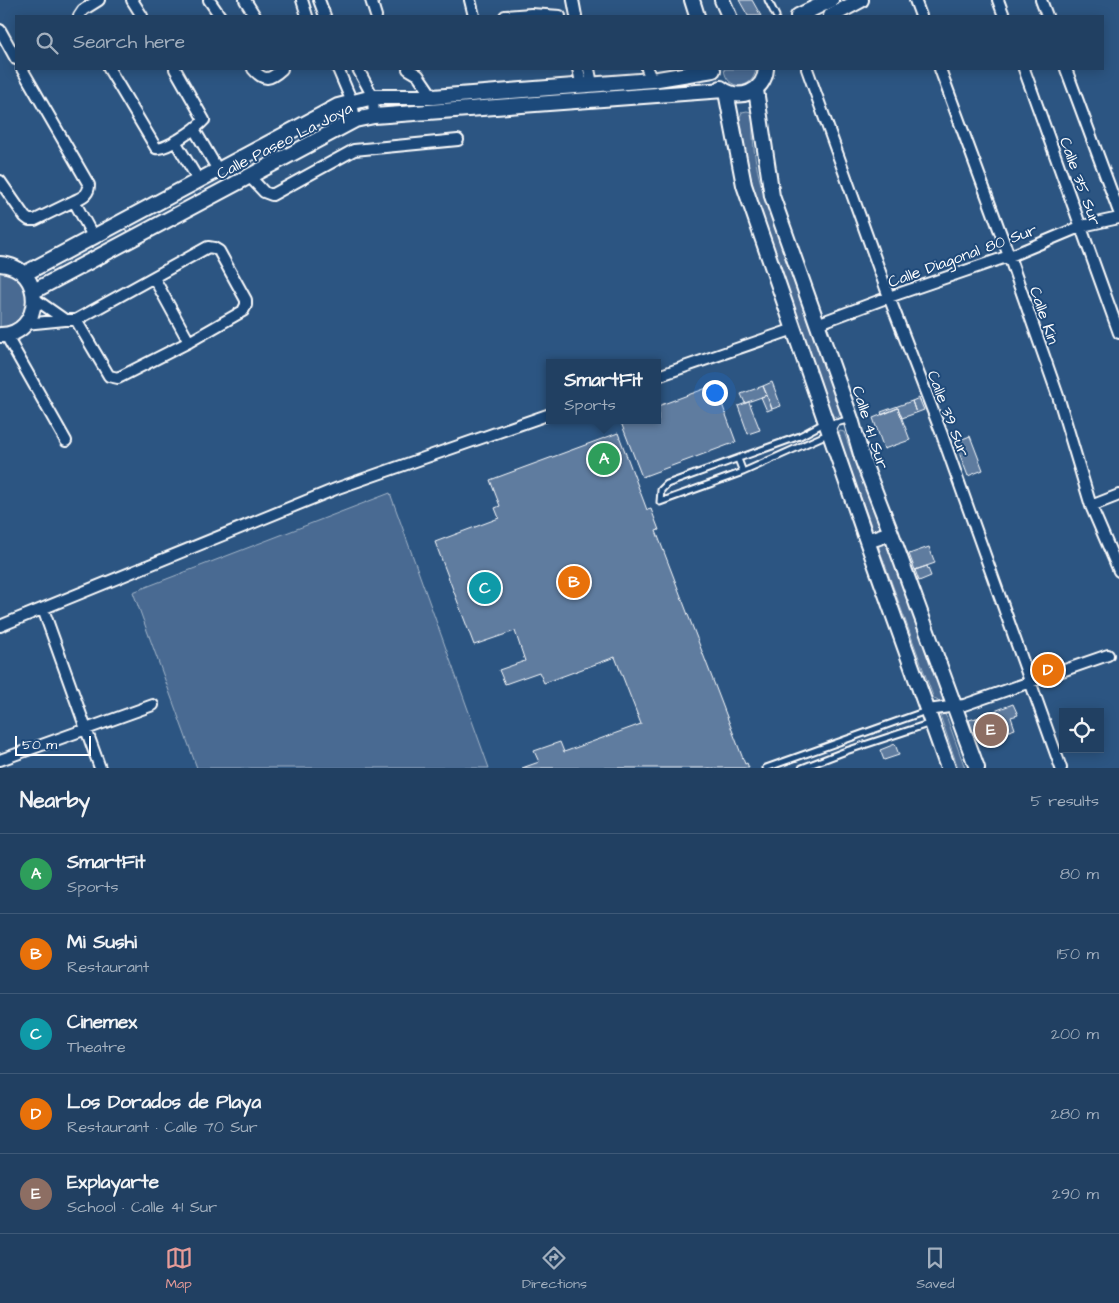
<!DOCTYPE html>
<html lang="en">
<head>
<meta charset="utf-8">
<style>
  body { margin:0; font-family:"Architects Daughter",sans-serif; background:#2d4b6b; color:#f1f3f6 }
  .controls { position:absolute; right:15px; bottom:15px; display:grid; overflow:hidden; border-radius:0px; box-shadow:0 2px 12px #0003 }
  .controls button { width:45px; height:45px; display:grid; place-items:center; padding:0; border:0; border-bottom:1px solid #3e5977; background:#214062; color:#f1f3f6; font:25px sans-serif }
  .scale { position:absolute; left:15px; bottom:12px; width:76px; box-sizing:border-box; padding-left:5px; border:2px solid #fff; border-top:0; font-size:14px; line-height:18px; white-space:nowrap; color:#fff; -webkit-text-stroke:4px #1f4a7a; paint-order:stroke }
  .you { position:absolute; left:714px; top:392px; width:18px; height:18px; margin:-12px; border:4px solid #fff; border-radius:50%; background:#1a73e8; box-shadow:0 0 0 8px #1a73e833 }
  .badge { display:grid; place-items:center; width:32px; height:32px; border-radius:50%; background:#e69b98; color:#fff; font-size:16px; font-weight:700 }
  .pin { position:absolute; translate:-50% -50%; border:2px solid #fff; box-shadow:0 1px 5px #0006 }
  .popup { position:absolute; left:546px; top:359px; width:115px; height:65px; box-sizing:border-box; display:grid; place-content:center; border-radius:0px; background:#214062; filter:drop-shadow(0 1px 4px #0005); font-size:16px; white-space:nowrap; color:#a2afbe }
  .popup b { font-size:19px; color:#f1f3f6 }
  .popup::after { content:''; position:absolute; left:50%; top:100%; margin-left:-10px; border:10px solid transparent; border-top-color:#214062 }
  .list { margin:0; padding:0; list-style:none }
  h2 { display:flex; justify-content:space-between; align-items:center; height:65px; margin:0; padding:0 20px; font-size:21px }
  h2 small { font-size:16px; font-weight:400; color:#a2afbe }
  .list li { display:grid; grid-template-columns:32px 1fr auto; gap:15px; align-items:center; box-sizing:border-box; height:80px; padding:0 20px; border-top:1px solid #3e5977 }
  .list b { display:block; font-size:19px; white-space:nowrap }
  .list p { margin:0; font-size:16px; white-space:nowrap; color:#a2afbe }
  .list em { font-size:16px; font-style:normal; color:#a2afbe }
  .icon { flex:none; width:28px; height:28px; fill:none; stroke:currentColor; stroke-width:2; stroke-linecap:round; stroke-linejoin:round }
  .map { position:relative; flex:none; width:1119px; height:768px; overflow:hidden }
  .search { position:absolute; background:#214062; box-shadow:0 2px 12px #0003; left:15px; right:15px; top:15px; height:55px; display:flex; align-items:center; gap:12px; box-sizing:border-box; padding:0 18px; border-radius:0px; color:#a2afbe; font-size:19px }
  .sheet { height:465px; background:#214062 }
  nav { display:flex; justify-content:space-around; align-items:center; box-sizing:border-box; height:70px; border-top:1px solid #3e5977; background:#214062; font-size:14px; color:#a2afbe }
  nav a { display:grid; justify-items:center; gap:2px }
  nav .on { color:#e69b98 }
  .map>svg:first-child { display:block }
  .green { fill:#486b92; stroke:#a4b5c8 }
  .building { fill:#5e7c9f; stroke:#fff }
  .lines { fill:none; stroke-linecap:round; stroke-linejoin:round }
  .service-casing { stroke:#fff; stroke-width:9 }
  .minor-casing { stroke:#fff; stroke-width:14 }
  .secondary-casing { stroke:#fff; stroke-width:18 }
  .service { stroke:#1f4a7a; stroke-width:5 }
  .minor { stroke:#1f4a7a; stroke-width:10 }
  .secondary { stroke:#1f4a7a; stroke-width:14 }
  .labels { text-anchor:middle; stroke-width:4; stroke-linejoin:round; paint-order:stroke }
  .street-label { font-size:16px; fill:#fff; stroke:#1f4a7a }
</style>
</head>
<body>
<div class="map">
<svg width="1119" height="768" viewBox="0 0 1119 768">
  <rect width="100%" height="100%" fill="#2c5582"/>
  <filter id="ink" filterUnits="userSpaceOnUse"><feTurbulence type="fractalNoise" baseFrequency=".02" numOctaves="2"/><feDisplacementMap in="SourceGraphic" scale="10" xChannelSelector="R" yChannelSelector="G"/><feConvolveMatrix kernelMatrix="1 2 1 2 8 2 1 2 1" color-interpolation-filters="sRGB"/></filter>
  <g filter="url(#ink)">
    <path class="green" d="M 724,69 L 756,69 C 753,91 726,91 724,69 Z
      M 747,111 L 751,112 L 753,117 C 752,142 755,164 762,188 L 842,412 L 838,417 L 833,416 L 831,413 L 755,194 L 747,162 L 740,117 L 742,112 Z
      M 0,270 C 26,274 38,311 12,324 C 8,326 4,327 0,328 Z
      M 840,431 L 844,432 L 860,477 L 872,501 L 882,529 L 875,533 L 873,531 L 838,434 Z
      M 390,493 L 489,768 L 197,768 L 133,592 Z
      M 885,541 L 888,542 L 944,698 L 941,702 L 934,699 L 879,548 L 879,544 Z
      M 944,713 L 947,718 L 965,768 L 958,768 L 940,715 Z"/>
    <path class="building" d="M 739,0 L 752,0 L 761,16 L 748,16 Z
      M 772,382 L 781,406 L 772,409 L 763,386 Z
      M 715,385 L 736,442 L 642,477 L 620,420 L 658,420 L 658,406 Z
      M 763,386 L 767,395 L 745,403 L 741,394 Z
      M 767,395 L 772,409 L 767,411 L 761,397 Z
      M 919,398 L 924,410 L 916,413 L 912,401 Z
      M 912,401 L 916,413 L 902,418 L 898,408 L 882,415 L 881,412 Z
      M 749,402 L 760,430 L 748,434 L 738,406 Z
      M 898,408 L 910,440 L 884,449 L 873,418 Z
      M 618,433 L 647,510 L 651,509 L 659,530 L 656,531 L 745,764 L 747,763 L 749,768 L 522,768 L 539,762 L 534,751 L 560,742 L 564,752 L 641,724 L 615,657 L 544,683 L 539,672 L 505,684 L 499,670 L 525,661 L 515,631 L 474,645 L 435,542 L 499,518 L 495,508 L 500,506 L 490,480 Z
      M 970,436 L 983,470 L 968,476 L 955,442 Z
      M 929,547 L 935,563 L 915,570 L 909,554 Z
      M 927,566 L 931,576 L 919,581 L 915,570 Z
      M 1013,704 L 1018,715 L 1011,717 L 1015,729 L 984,740 L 976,718 Z
      M 976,718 L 981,732 L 974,735 L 969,720 Z
      M 895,744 L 899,755 L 884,760 L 880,750 Z"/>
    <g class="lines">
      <defs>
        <path id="service" d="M 768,0 L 776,16
          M 836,423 L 830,433 L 743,472 L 660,502 L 661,490 L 667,484 L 800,436 L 826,422 L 836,423 L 851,419
          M 738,459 L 743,472
          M 766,768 L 926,711
          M 802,768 L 846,751 L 931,723"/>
        <path id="minor" d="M 132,0 L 142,16
          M 209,0 L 220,16
          M 245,0 L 255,16
          M 302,0 L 307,16
          M 319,0 L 325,16
          M 371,0 L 376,16
          M 470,0 L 474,16
          M 573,0 L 576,16
          M 915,0 L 921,16
          M 998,0 L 1004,16
          M 1041,0 L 1047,16
          M 79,16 L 83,10 L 99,0
          M 505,16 L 531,14 L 560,16
          M 0,30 L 16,59
          M 22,69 L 89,185 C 89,195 82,197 74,201
          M 109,69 L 156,148 C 165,151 197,128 204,120 L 175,69
          M 253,69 C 264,82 270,80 282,69
          M 338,69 L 352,102 L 355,120
          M 358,69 L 373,97 L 374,116
          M 408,69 L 418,75 L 433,97
          M 578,69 L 582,86
          M 589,69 L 592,84
          M 647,69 L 652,80
          M 807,69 L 889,297 L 941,432 L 1061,768
          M 940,69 L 1009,256 L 1058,396 L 1091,506 L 1119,571
          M 1024,69 L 1119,333
          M 1066,69 L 1119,212
          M 194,129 L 218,170
          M 175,141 L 199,181
          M 249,176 L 264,192 L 272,195 L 354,150 L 458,140
          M 0,181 L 25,217 L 29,220 L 35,220 L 74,201 L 94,238
          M 154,278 L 189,342
          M 35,299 L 65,320
          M 25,324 L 65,320 L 76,320 L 208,247 L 214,248 L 219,251 L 246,300 L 246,305 L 243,311 L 189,342 L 118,378 L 109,376 L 76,320
          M 817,324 L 889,297 L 1015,254 L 1082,226 L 1119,218
          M 6,335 L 66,441
          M 658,376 L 794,329
          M 1091,506 L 1119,495
          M 43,609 L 100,768
          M 0,626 L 338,488 L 550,414
          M 928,710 L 964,705 L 1108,655
          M 0,760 L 153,705"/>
        <path id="secondary" d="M 692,0 L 697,16
          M 722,0 L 729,16
          M 798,16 L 831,0
          M 831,16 L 861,0
          M 721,88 C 739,102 764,92 766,69
          M 756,90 L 772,196 L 851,419 L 863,461 L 891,533 L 977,768
          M 726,92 L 744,185 L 867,541 L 948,768
          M 0,264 C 47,267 43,336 0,335
          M 24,274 L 338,106 L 373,97 L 433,97 L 652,80 L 713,70
          M 34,291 L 355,120 L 374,116 L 724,90
          M 867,541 L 891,533"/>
      </defs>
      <use href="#service" class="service-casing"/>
      <use href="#minor" class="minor-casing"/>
      <use href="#secondary" class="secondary-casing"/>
      <use href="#service" class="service"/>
      <use href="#minor" class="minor"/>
      <use href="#secondary" class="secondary"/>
    </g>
  </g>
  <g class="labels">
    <g class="street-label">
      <text transform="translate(284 140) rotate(-27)" y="6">Calle Paseo La Joya</text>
      <text transform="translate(1081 181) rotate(70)" y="6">Calle 35 Sur</text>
      <text transform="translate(962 255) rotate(-20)" y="6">Calle Diagonal 80 Sur</text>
      <text transform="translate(1045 315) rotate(71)" y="6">Calle Kin</text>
      <text transform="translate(949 413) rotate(69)" y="6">Calle 39 Sur</text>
      <text transform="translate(871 427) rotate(72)" y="6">Calle 41 Sur</text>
    </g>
  </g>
</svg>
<div class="controls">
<button><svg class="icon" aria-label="locate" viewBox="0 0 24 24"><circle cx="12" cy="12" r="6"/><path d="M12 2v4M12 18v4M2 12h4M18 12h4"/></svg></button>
</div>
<div class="scale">50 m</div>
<div class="you"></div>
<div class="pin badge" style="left:604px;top:459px;background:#2e9e5b">A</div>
<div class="popup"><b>SmartFit</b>Sports</div>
<div class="pin badge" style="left:574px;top:582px;background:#e8710a">B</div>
<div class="pin badge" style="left:485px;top:588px;background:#0f9aa8">C</div>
<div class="pin badge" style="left:1048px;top:670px;background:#e8710a">D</div>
<div class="pin badge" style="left:991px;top:730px;background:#8d6e63">E</div>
<div class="search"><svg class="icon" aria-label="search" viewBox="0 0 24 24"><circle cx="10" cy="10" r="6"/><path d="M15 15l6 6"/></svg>Search here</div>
</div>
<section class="sheet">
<h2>Nearby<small>5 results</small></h2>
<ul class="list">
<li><span class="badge" style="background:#2e9e5b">A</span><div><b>SmartFit</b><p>Sports</p></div><em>80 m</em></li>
<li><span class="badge" style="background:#e8710a">B</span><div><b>Mi Sushi</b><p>Restaurant</p></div><em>150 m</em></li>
<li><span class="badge" style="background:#0f9aa8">C</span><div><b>Cinemex</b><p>Theatre</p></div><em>200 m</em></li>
<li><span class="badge" style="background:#e8710a">D</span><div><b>Los Dorados de Playa</b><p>Restaurant · Calle 70 Sur</p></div><em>280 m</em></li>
<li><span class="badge" style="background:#8d6e63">E</span><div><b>Explayarte</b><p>School · Calle 41 Sur</p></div><em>290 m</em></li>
</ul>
</section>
<nav>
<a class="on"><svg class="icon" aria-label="map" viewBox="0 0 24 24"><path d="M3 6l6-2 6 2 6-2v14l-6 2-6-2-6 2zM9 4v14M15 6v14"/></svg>Map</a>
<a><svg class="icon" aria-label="directions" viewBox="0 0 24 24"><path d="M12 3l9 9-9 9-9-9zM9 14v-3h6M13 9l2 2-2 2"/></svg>Directions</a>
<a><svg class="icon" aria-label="saved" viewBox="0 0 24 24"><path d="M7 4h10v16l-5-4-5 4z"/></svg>Saved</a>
</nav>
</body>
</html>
